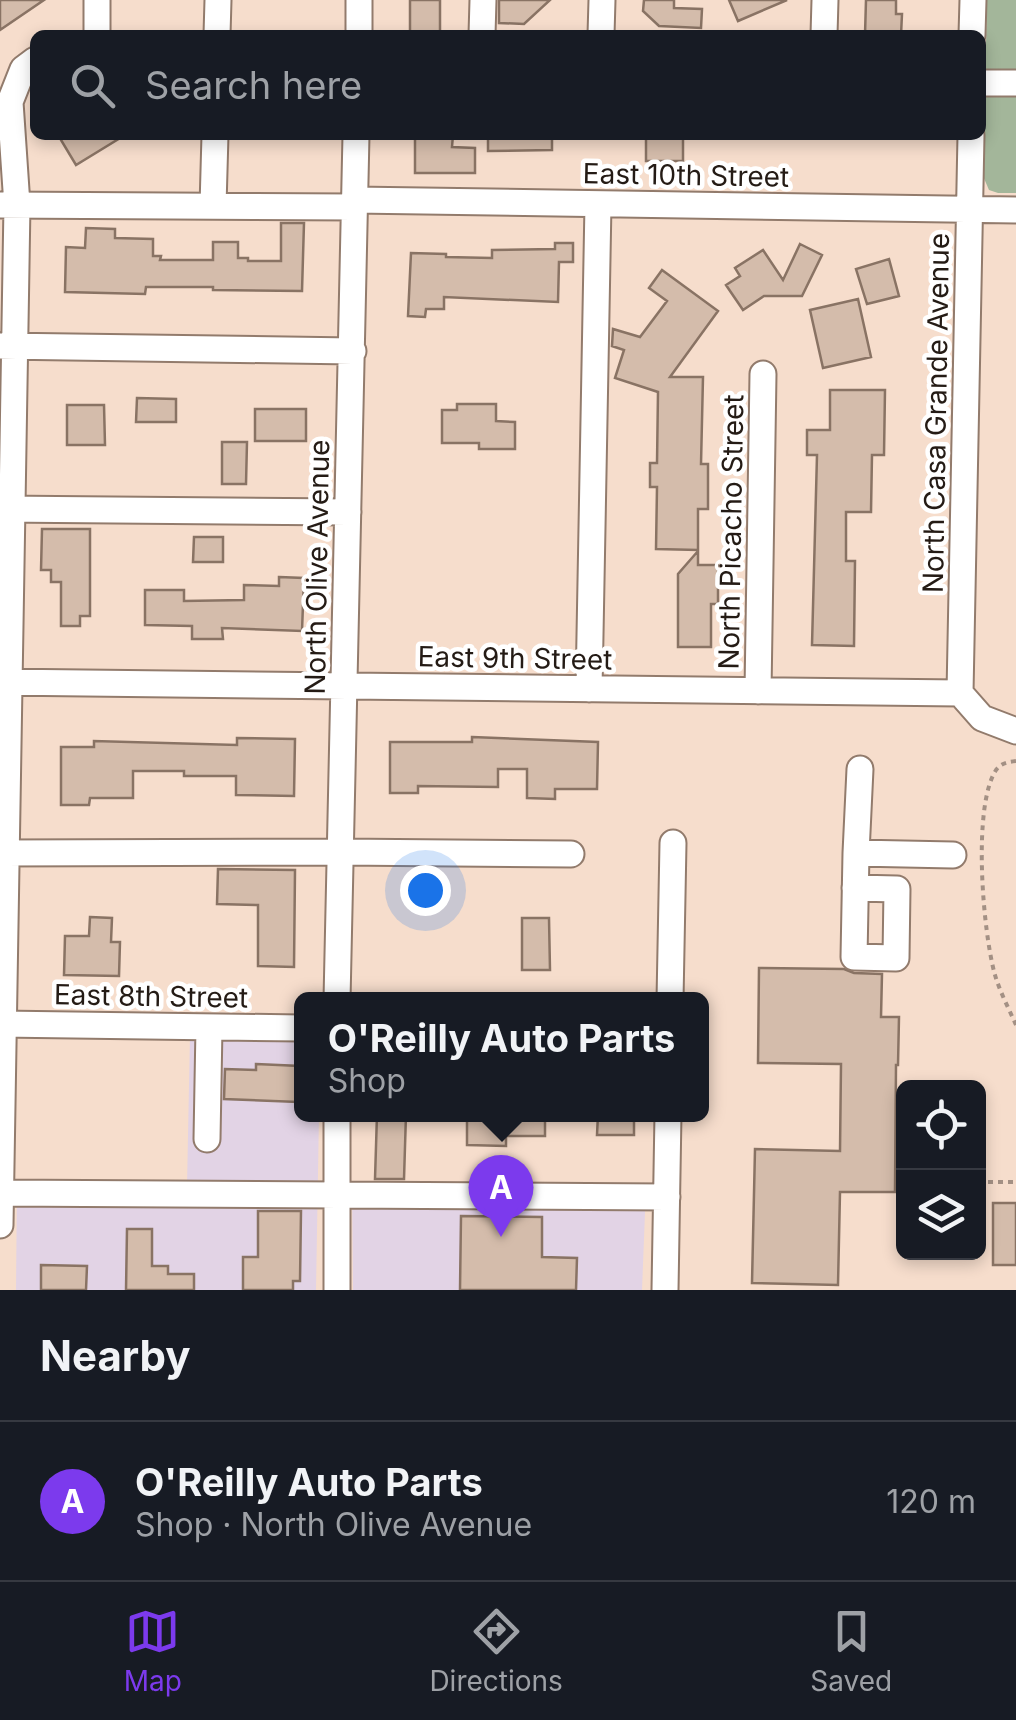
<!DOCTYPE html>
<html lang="en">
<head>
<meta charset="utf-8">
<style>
  body { margin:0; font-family:Inter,sans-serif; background:#242831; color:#f1f3f6 }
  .controls { position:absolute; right:30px; bottom:30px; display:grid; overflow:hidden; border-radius:15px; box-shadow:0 5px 15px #0003 }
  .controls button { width:90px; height:90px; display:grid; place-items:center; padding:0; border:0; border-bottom:2px solid #363941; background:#171b24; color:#f1f3f6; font:50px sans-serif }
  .you { position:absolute; left:425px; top:890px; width:35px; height:35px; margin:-25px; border:8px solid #fff; border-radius:50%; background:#1a73e8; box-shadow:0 0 0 15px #1a73e833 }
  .badge { display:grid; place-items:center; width:65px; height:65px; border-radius:50%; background:#7c3aed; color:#fff; font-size:32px; font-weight:700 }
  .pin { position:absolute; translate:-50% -82px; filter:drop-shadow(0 2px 5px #0008) }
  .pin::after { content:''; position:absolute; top:52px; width:35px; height:30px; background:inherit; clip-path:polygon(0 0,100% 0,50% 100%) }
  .popup { position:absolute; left:294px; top:992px; width:415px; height:130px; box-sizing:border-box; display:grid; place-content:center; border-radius:15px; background:#171b24; filter:drop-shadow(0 2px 8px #0005); font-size:32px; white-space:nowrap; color:#9ea1a6 }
  .popup b { font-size:38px; color:#f1f3f6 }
  .popup::after { content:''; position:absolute; left:50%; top:100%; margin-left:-20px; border:20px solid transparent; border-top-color:#171b24 }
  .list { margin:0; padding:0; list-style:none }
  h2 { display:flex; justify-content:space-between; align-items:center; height:130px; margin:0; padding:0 40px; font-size:42px }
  h2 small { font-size:32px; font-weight:400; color:#9ea1a6 }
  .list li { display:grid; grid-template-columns:65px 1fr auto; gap:30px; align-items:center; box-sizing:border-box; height:160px; padding:0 40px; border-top:2px solid #363941 }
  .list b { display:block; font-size:38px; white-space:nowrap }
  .list p { margin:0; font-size:32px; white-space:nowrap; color:#9ea1a6 }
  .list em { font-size:32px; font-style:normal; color:#9ea1a6 }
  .icon { flex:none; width:55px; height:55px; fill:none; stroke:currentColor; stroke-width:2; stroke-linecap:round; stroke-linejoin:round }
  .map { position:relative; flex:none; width:1016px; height:1290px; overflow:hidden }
  .search { position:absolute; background:#171b24; box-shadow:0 5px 15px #0003; left:30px; right:30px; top:30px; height:110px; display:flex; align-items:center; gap:25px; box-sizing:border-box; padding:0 35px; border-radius:15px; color:#9ea1a6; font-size:38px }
  .sheet { height:290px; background:#171b24 }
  nav { display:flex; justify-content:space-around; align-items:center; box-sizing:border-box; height:140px; border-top:2px solid #363941; background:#171b24; font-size:28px; color:#9ea1a6 }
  nav a { display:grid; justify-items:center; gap:5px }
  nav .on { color:#7c3aed }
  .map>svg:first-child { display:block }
  .commercial { fill:#e2d3e5 }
  .green { fill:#a3b69a }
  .building { fill:#d4bcab; stroke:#897364; stroke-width:2.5 }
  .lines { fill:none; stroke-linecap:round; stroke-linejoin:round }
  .minor-casing { stroke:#927b6c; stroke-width:29 }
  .path { stroke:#a39084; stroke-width:4; stroke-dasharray:5 5; stroke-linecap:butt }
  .minor { stroke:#fff; stroke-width:25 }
  .labels { text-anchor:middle; stroke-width:9; stroke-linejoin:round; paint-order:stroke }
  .street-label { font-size:28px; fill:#241b15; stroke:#fff }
</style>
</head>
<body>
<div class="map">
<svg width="1016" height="1290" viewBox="0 0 1016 1290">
  <rect width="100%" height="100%" fill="#f6ddcc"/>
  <path class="commercial" d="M 190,1035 L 301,1037 L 301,1114 L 319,1115 L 316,1290 L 16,1290 L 17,1183 L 187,1186 Z
    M 352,1185 L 646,1187 L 642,1290 L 353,1290 Z"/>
  <path class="green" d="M 987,0 L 1016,0 L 1016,193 L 998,193 L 989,190 L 983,176 Z"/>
  <path class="building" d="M 0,0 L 44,0 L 0,30 Z
    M 410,0 L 440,0 L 440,32 L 410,32 Z
    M 499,0 L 550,0 L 524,24 L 499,23 Z
    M 644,0 L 674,0 L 674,8 L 702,9 L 701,28 L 659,26 L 643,11 Z
    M 729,0 L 787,0 L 738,21 Z
    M 866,0 L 896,0 L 896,14 L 902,14 L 901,35 L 865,35 Z
    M 58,135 L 125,135 L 76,165 Z
    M 415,135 L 453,135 L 452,147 L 475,148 L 475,173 L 415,173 Z
    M 488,135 L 552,135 L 552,150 L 488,151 Z
    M 646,135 L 683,135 L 683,161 L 646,161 Z
    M 281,223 L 304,223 L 302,291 L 213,290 L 213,287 L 146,287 L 145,294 L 65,292 L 66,247 L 85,248 L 86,228 L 115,229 L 115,238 L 153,239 L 153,256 L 161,256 L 160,260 L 213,260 L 213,242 L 238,242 L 238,258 L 248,258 L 248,261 L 281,261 Z
    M 555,243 L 573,243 L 573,262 L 559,262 L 558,302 L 444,297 L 444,309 L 426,309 L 425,317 L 408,316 L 411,253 L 446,254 L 446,257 L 492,258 L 492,250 L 555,249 Z
    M 800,244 L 822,255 L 802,296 L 764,296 L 743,310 L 726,285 L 740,276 L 735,268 L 763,250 L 783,280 Z
    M 889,259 L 899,296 L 867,304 L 856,269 Z
    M 662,270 L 718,311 L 670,377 L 703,377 L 701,464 L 708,464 L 708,509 L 698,509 L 698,550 L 656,549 L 657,487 L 650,487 L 650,463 L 657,463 L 658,392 L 615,378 L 624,350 L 612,346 L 613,329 L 640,337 L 667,301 L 649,288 Z
    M 858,299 L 871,357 L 823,368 L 810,310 Z
    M 830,390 L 885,390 L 884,455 L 872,455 L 871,512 L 846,512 L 846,561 L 855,561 L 854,646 L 812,645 L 817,455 L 807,455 L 807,430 L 830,430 Z
    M 137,398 L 176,399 L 176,422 L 136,422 Z
    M 457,404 L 496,404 L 496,421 L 515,422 L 515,449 L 479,449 L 479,443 L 442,443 L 442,410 L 457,410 Z
    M 67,405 L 104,405 L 105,445 L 67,445 Z
    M 255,409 L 306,409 L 306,441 L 255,441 Z
    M 222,442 L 247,442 L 246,484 L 222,484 Z
    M 42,529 L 90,529 L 90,616 L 80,616 L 80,626 L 61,626 L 61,582 L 51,582 L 51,570 L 41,570 Z
    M 194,537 L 223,537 L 223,562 L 193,562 Z
    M 698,551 L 698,565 L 718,565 L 718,604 L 711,604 L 711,647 L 678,647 L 678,574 Z
    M 279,577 L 304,578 L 302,631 L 222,628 L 223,639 L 192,639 L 192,626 L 145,625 L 145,590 L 184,590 L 184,601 L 244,600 L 244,585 L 279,586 Z
    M 472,737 L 598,742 L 597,789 L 555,789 L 555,799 L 527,798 L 527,769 L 498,769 L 498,787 L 418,786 L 418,793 L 390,793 L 390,742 L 472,742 Z
    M 237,738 L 295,739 L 294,796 L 236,795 L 236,776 L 184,776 L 184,771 L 133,771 L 133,798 L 90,798 L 89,805 L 61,805 L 61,747 L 94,747 L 94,741 L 237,745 Z
    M 218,869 L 295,870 L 294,967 L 258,966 L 258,905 L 217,904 Z
    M 90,917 L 112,918 L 111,942 L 120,942 L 119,976 L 64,975 L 65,936 L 89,936 Z
    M 522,918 L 549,918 L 550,970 L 522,970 Z
    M 759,968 L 844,969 L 854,973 L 882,974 L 881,1017 L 899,1017 L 898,1065 L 896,1065 L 895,1192 L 840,1192 L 838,1285 L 752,1283 L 755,1149 L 840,1151 L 841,1064 L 758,1063 Z
    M 256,1064 L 300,1066 L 298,1102 L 224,1099 L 225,1069 L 256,1070 Z
    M 377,1114 L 406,1114 L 404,1179 L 375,1179 Z
    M 467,1114 L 545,1114 L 545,1136 L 506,1136 L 506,1146 L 467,1145 Z
    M 598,1114 L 634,1114 L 634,1135 L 597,1135 Z
    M 993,1203 L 1016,1203 L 1016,1265 L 993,1265 Z
    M 258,1211 L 301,1211 L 300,1281 L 293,1281 L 293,1290 L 243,1290 L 243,1257 L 258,1257 Z
    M 461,1216 L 542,1217 L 542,1257 L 577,1258 L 576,1290 L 460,1290 Z
    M 127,1229 L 152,1229 L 152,1266 L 168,1266 L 168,1274 L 194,1274 L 194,1290 L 126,1290 Z
    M 41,1265 L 87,1266 L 86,1290 L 41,1290 Z"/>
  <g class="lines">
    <defs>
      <path id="minor" d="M 97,35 L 97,0
        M 217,35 L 218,0
        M 359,35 L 359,0
        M 482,35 L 483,0
        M 601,35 L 602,0
        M 824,35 L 825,0
        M 972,35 L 973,0
        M 981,83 L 1016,83
        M 354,200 L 1016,210
        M 0,205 L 354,207
        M 213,206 L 215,135
        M 0,346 L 353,351
        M 0,509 L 348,512
        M 0,682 L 960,693 L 982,718 L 1016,731
        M 589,689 L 598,204
        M 758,691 L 763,374
        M 960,693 L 971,135
        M 0,853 L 340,852 L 571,854
        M 856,853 L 860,769
        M 855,888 L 897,889 L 896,958 L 854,957 L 856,853 L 953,855
        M 337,1000 L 356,135
        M 670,1000 L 673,843
        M 0,1024 L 301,1028
        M 337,1114 L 337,1290
        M 207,1139 L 209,1027
        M 0,1193 L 667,1197
        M 0,1225 L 17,205 L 10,102 L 23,69 L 35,60
        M 665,1290 L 668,1114"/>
    </defs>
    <use href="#minor" class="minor-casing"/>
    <path class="path" d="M 1016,761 C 1008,762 1001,763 996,770 C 972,807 983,933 995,975 C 1000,992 1009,1009 1016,1025
      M 978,1182 L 1016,1182"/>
    <use href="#minor" class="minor"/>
  </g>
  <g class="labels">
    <g class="street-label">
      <text transform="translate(686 175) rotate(1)" y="10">East 10th Street</text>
      <text transform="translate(936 413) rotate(-89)" y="10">North Casa Grande Avenue</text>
      <text transform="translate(731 532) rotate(-89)" y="10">North Picacho Street</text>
      <text transform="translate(317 567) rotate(-89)" y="10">North Olive Avenue</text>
      <text transform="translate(515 658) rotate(1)" y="10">East 9th Street</text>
      <text transform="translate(151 996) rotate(1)" y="10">East 8th Street</text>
    </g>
  </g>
</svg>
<div class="controls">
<button><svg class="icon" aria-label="locate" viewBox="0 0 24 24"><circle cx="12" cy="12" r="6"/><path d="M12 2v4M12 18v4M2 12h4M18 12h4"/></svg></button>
<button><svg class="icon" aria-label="layers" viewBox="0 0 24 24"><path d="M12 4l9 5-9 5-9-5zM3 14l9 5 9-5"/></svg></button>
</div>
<div class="you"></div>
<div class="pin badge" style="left:501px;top:1237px">A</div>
<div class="popup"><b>O'Reilly Auto Parts</b>Shop</div>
<div class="search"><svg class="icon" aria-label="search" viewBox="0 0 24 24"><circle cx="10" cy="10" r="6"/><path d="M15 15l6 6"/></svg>Search here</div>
</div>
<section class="sheet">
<h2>Nearby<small></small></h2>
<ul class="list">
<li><span class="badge">A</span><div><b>O'Reilly Auto Parts</b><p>Shop · North Olive Avenue</p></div><em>120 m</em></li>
</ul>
</section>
<nav>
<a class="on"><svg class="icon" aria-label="map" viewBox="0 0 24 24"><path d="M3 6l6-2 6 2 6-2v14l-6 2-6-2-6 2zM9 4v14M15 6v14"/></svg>Map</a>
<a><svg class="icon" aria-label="directions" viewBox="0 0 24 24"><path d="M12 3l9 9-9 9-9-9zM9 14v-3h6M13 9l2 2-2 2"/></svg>Directions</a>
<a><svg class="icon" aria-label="saved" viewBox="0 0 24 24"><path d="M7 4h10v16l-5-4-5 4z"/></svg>Saved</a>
</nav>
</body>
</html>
